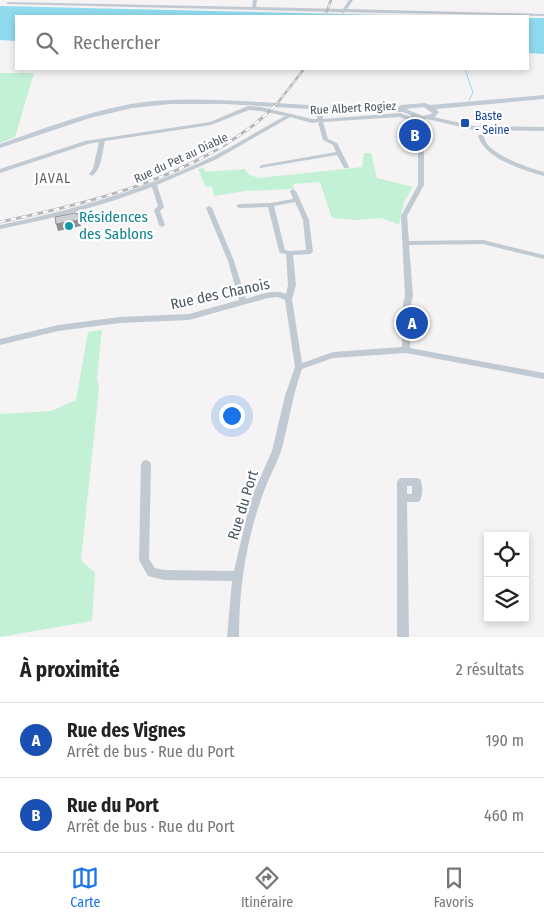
<!DOCTYPE html>
<html lang="fr">
<head>
<meta charset="utf-8">
<style>
  body { margin:0; font-family:"Fira Sans Condensed",sans-serif; background:#f2f2f2; color:#222 }
  .controls { position:absolute; right:15px; bottom:15px; display:grid; overflow:hidden; border-radius:0px; box-shadow:0 2px 8px #0003 }
  .controls button { width:45px; height:45px; display:grid; place-items:center; padding:0; border:0; border-bottom:1px solid #e0e0e0; background:#fff; color:#222; font:25px sans-serif }
  .you { position:absolute; left:231px; top:415px; width:18px; height:18px; margin:-12px; border:4px solid #fff; border-radius:50%; background:#1a73e8; box-shadow:0 0 0 8px #1a73e833 }
  .badge { display:grid; place-items:center; width:32px; height:32px; border-radius:50%; background:#1a73e8; color:#fff; font-size:16px; font-weight:700 }
  .pin { position:absolute; translate:-50% -50%; border:2px solid #fff; box-shadow:0 1px 5px #0006 }
  .list { margin:0; padding:0; list-style:none }
  h2 { display:flex; justify-content:space-between; align-items:center; height:65px; margin:0; padding:0 20px; font-size:21px }
  h2 small { font-size:16px; font-weight:400; color:#767676 }
  .list li { display:grid; grid-template-columns:32px 1fr auto; gap:15px; align-items:center; box-sizing:border-box; height:75px; padding:0 20px; border-top:1px solid #e0e0e0 }
  .list b { display:block; font-size:19px; white-space:nowrap }
  .list p { margin:0; font-size:16px; white-space:nowrap; color:#767676 }
  .list em { font-size:16px; font-style:normal; color:#767676 }
  .icon { flex:none; width:28px; height:28px; fill:none; stroke:currentColor; stroke-width:2; stroke-linecap:round; stroke-linejoin:round }
  .map { position:relative; flex:none; width:544px; height:637px; overflow:hidden }
  .search { position:absolute; background:#fff; box-shadow:0 2px 8px #0003; left:15px; right:15px; top:15px; height:55px; display:flex; align-items:center; gap:12px; box-sizing:border-box; padding:0 18px; border-radius:0px; color:#767676; font-size:19px }
  .sheet { height:215px; background:#fff }
  nav { display:flex; justify-content:space-around; align-items:center; box-sizing:border-box; height:70px; border-top:1px solid #e0e0e0; background:#fff; font-size:14px; color:#767676 }
  nav a { display:grid; justify-items:center; gap:2px }
  nav .on { color:#1a73e8 }
  .map>svg:first-child { display:block }
  .green { fill:#c3f1d5 }
  .water { fill:#90daee }
  .lines { fill:none; stroke-linecap:round; stroke-linejoin:round }
  .stream { stroke:#90daee; stroke-width:1 }
  .minor { fill:#c1cad2; fill-rule:evenodd }
  .secondary { fill:#c1cbd6; fill-rule:evenodd }
  .rail-far1-casing { stroke:#b5b8bd; stroke-width:2.5 }
  .rail-casing { stroke:#b5b8bd; stroke-width:3 }
  .rail-far1 { stroke:#fff; stroke-width:1; stroke-dasharray:4.5; stroke-linecap:butt }
  .rail { stroke:#fff; stroke-width:2; stroke-dasharray:5.5; stroke-linecap:butt }
  .shaded-wall { fill:#909195 }
  .building { fill:#cdcfd5; stroke:#909195 }
  .transit-dot { fill:#1a4fb4; stroke:#fff; stroke-width:2 }
  .culture-dot { fill:#0f9aa8; stroke:#fff; stroke-width:2 }
  .labels { text-anchor:middle; stroke-width:4.5; stroke-linejoin:round; paint-order:stroke }
  .far-street-label { font-size:12px; fill:#4a5661; stroke:#fff }
  .far-transit-label { font-size:12px; fill:#164399; stroke:#fff; text-anchor:start }
  .far-neighbourhood-label { font-size:14px; letter-spacing:1px; fill:#5f6368; stroke:#fff }
  .culture-label { font-size:15px; fill:#0d838f; stroke:#fff; text-anchor:start }
  .street-label { font-size:15px; fill:#4a5661; stroke:#fff }
</style>
</head>
<body>
<div class="map">
<svg width="544" height="637" viewBox="0 0 544 637">
  <rect width="100%" height="100%" fill="#f5f3f3"/>
  <path class="green" d="M 0,73 L 34,73 L 15,137 L 0,143 Z
    M 364,153 L 371,153 L 377,178 L 413,187 L 404,202 L 399,225 L 382,218 L 356,220 L 332,218 L 320,182 L 293,184 L 294,189 L 245,191 L 214,196 L 212,187 L 205,186 L 198,169 L 203,168 L 206,172 L 245,169 L 249,175 L 259,178 L 362,167 Z
    M 102,330 L 97,378 L 99,389 L 81,560 L 95,573 L 92,621 L 0,637 L 0,414 L 51,411 L 76,400 L 88,332 Z"/>
  <path class="water" d="M 0,6 L 424,16 L 16,16 L 16,41 L 0,40 Z
    M 528,18 L 544,18 L 544,54 L 528,53 Z"/>
  <g class="lines">
    <path class="stream" d="M 465,69 L 473,93 L 469,100"/>
    <path class="minor" d="M 253,0 L 257,0 L 256,6 L 258,7 L 343,9 L 349,0 L 353,0 L 347,9 L 544,14 L 544,16 L 345,12 L 343,13 L 341,12 L 8,4 L 6,3 L 8,2 L 253,7 L 252,6 Z
      M 248,106 L 261,107 L 312,119 L 317,119 L 317,108 L 320,106 L 323,108 L 323,119 L 400,113 L 411,117 L 411,113 L 415,113 L 417,119 L 419,121 L 417,122 L 424,153 L 424,185 L 407,216 L 409,241 L 483,240 L 544,255 L 544,259 L 483,244 L 409,245 L 413,296 L 411,304 L 410,348 L 544,373 L 544,379 L 406,353 L 333,358 L 302,369 C 292,396 289,424 281,451 C 276,466 268,479 263,494 C 246,540 239,588 239,637 L 227,637 L 232,581 L 164,580 L 148,576 L 139,560 L 141,464 L 143,461 L 146,460 L 149,461 L 151,464 L 149,559 L 155,568 L 164,570 L 234,571 L 248,511 L 253,494 L 272,451 L 285,396 L 295,367 L 285,300 L 278,297 L 268,298 L 189,320 L 120,323 L 58,331 L 0,345 L 0,339 L 58,325 L 120,317 L 189,314 L 239,300 L 228,261 L 206,208 L 209,206 L 212,208 L 234,261 L 246,299 C 258,295 274,288 286,294 L 288,285 L 286,254 L 280,253 L 279,251 L 268,207 L 239,208 L 236,206 L 239,204 L 271,203 L 293,199 L 290,191 L 293,189 L 296,191 L 309,220 L 313,252 L 310,254 L 293,255 L 296,285 L 292,299 L 302,363 L 333,352 L 402,347 L 403,304 L 405,296 L 401,216 L 418,185 L 418,153 L 412,121 L 399,117 L 323,122 L 328,139 L 337,143 L 349,167 L 348,168 L 344,168 L 337,155 L 260,168 L 259,167 L 262,165 L 336,152 L 333,145 L 323,140 L 318,122 L 312,123 L 290,117 L 217,159 L 157,185 L 164,207 L 160,211 L 165,225 L 162,227 L 159,225 L 154,210 L 158,206 L 152,187 C 102,206 52,219 0,229 L 0,225 C 69,211 137,192 201,162 C 230,149 257,131 285,116 L 261,111 L 249,110 L 211,125 L 105,141 C 102,152 102,169 92,176 L 89,174 L 93,169 L 99,142 L 88,144 L 0,173 L 0,169 L 85,141 L 210,122 ZM 295,202 L 303,220 L 306,250 L 289,251 L 285,250 L 274,206 Z
      M 429,116 L 474,126 L 544,127 L 544,131 L 474,130 L 427,119 L 426,118 Z
      M 481,134 L 483,135 C 484,137 485,140 486,142 C 494,156 529,168 544,172 L 544,176 C 523,170 485,159 478,136 Z
      M 402,478 L 417,478 L 420,479 C 423,485 423,495 420,501 L 417,502 L 407,502 L 409,637 L 397,637 L 397,482 L 399,479 ZM 407,486 L 412,486 L 412,494 L 407,494 Z"/>
    <path class="secondary" d="M 544,95 L 544,99 L 436,109 L 439,112 L 435,117 L 422,120 L 403,112 L 359,112 L 225,104 L 170,104 L 132,108 L 90,118 L 0,148 L 0,144 C 43,129 86,112 131,104 C 174,97 218,100 261,102 C 307,105 352,108 398,108 L 399,106 L 401,105 L 425,103 L 430,105 ZM 424,107 L 432,113 L 431,114 L 423,116 L 406,109 Z"/>
    <defs>
      <path id="rail-far1" d="M 325,16 L 331,0
        M 276,105 L 304,69"/>
      <path id="rail" d="M 0,222 C 85,204 177,182 248,129 C 259,122 268,112 277,104"/>
    </defs>
    <use href="#rail-far1" class="rail-far1-casing"/>
    <use href="#rail" class="rail-casing"/>
    <use href="#rail-far1" class="rail-far1"/>
    <use href="#rail" class="rail"/>
  </g>
  <path class="shaded-wall" d="M 78,214 L 81,226 L 58,231 L 56,224 Z"/>
  <path class="building" d="M 75,213 L 78,214 L 79,220 L 56,224 L 55,217 Z"/>
  <rect class="transit-dot" x="460" y="118" width="10" height="10" rx="2.5"/>
  <circle class="culture-dot" cx="69" cy="226" r="5"/>
  <g class="labels">
    <g class="far-street-label">
      <text transform="translate(353 108) rotate(-3)" y="4">Rue Albert Rogiez</text>
      <text transform="translate(181 158) rotate(-25)" y="4">Rue du Pet au Diable</text>
    </g>
    <g class="far-transit-label">
      <text x="475" y="120">Baste<tspan x="475" dy="14">- Seine</tspan></text>
    </g>
    <g class="far-neighbourhood-label">
      <text x="53" y="183">JAVAL</text>
    </g>
    <g class="culture-label">
      <text x="79" y="222">Résidences<tspan x="79" dy="17">des Sablons</tspan></text>
    </g>
    <g class="street-label">
      <text transform="translate(220 294) rotate(-12)" y="5">Rue des Chanois</text>
      <text transform="translate(243 505) rotate(-73)" y="5">Rue du Port</text>
    </g>
  </g>
</svg>
<div class="controls">
<button><svg class="icon" aria-label="locate" viewBox="0 0 24 24"><circle cx="12" cy="12" r="6"/><path d="M12 2v4M12 18v4M2 12h4M18 12h4"/></svg></button>
<button><svg class="icon" aria-label="layers" viewBox="0 0 24 24"><path d="M12 4l9 5-9 5-9-5zM3 14l9 5 9-5"/></svg></button>
</div>
<div class="you"></div>
<div class="pin badge" style="left:412px;top:323px;background:#1a4fb4">A</div>
<div class="pin badge" style="left:415px;top:135px;background:#1a4fb4">B</div>
<div class="search"><svg class="icon" aria-label="search" viewBox="0 0 24 24"><circle cx="10" cy="10" r="6"/><path d="M15 15l6 6"/></svg>Rechercher</div>
</div>
<section class="sheet">
<h2>À proximité<small>2 résultats</small></h2>
<ul class="list">
<li><span class="badge" style="background:#1a4fb4">A</span><div><b>Rue des Vignes</b><p>Arrêt de bus · Rue du Port</p></div><em>190 m</em></li>
<li><span class="badge" style="background:#1a4fb4">B</span><div><b>Rue du Port</b><p>Arrêt de bus · Rue du Port</p></div><em>460 m</em></li>
</ul>
</section>
<nav>
<a class="on"><svg class="icon" aria-label="map" viewBox="0 0 24 24"><path d="M3 6l6-2 6 2 6-2v14l-6 2-6-2-6 2zM9 4v14M15 6v14"/></svg>Carte</a>
<a><svg class="icon" aria-label="directions" viewBox="0 0 24 24"><path d="M12 3l9 9-9 9-9-9zM9 14v-3h6M13 9l2 2-2 2"/></svg>Itinéraire</a>
<a><svg class="icon" aria-label="saved" viewBox="0 0 24 24"><path d="M7 4h10v16l-5-4-5 4z"/></svg>Favoris</a>
</nav>
</body>
</html>
